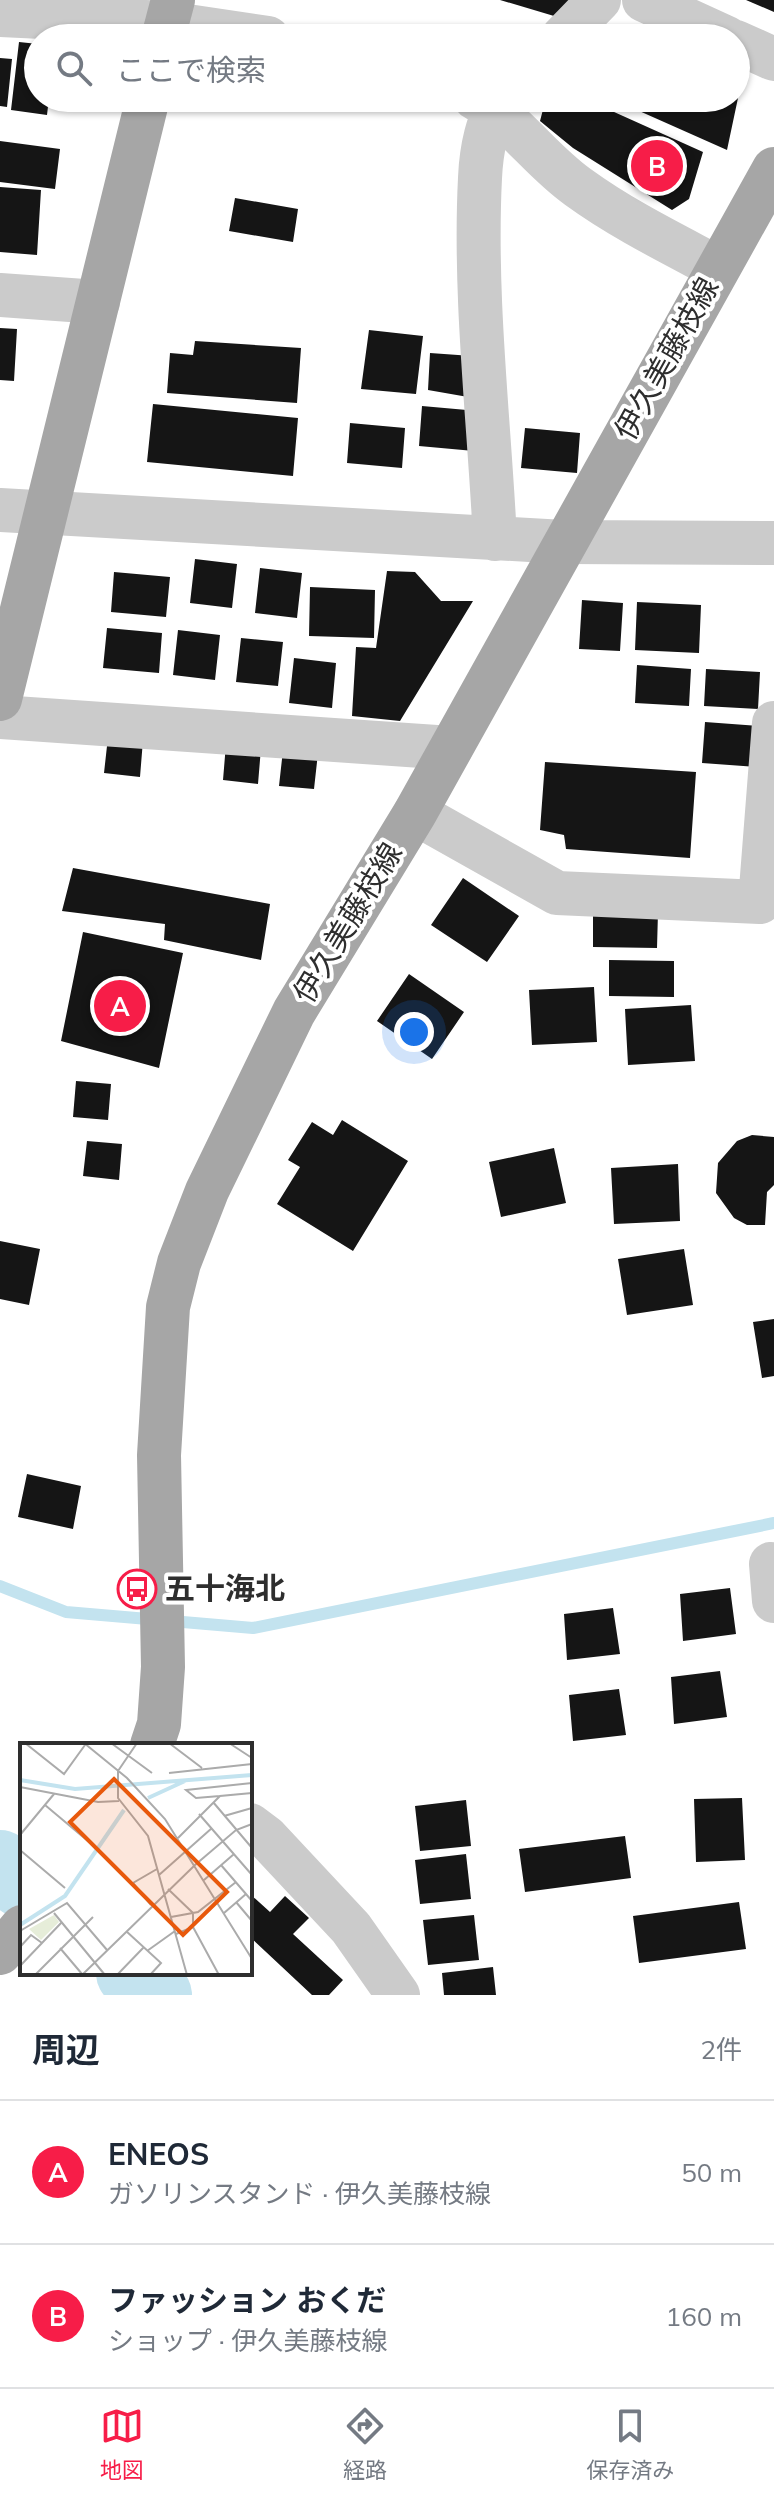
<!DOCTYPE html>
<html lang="ja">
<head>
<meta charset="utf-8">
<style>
  body { margin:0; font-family:Mulish,"Noto Sans JP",sans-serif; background:#f6f6f7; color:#1f2937 }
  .you { position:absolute; left:414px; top:1032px; width:28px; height:28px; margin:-20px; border:6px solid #fff; border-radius:50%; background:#1a73e8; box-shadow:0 0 0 12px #1a73e833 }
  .badge { display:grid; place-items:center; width:52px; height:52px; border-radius:50%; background:#f71d48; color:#fff; font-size:26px; font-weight:700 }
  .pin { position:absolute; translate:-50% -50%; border:4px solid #fff; box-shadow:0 2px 8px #0006 }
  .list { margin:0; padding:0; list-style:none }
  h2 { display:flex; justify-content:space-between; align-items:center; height:104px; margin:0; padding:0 32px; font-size:34px }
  h2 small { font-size:26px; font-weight:400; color:#747a83 }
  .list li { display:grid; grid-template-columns:52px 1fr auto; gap:24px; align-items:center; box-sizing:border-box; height:144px; padding:0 32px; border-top:2px solid #e0e1e3 }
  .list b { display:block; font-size:30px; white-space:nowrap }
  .list p { margin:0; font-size:26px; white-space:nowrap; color:#747a83 }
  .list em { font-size:26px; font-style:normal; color:#747a83 }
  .icon { flex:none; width:44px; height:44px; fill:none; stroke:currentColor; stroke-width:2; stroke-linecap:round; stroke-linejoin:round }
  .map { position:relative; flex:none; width:774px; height:1995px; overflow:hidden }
  .search { position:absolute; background:#fff; box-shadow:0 2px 6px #0004; left:24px; right:24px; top:24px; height:88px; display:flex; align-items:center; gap:20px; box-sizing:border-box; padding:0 28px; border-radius:44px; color:#747a83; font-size:30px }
  .sheet { height:392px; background:#fff }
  nav { display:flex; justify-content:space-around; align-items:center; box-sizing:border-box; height:112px; border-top:2px solid #e0e1e3; background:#fff; font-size:22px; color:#747a83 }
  nav a { display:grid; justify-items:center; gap:4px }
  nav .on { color:#f71d48 }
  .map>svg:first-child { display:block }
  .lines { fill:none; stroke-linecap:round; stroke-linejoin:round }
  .stream { stroke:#c3e3ef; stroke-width:12 }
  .river { stroke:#c3e3ef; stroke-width:70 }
  .building { fill:#151515 }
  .minor { stroke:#cbcbcb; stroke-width:44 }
  .major { stroke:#a6a6a6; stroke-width:44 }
  .labels { text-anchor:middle; stroke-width:8; stroke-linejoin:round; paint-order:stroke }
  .street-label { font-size:30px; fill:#2e2e2e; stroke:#fff }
  .poi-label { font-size:30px; font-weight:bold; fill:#2e2e2e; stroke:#fff; text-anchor:start }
  .inset-river { fill:none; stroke:#c3e3ef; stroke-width:4 }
  .inset-road { fill:none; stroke:#ababab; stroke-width:2 }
  .view { fill:#e8590c; fill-opacity:0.15; stroke:#e8590c; stroke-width:4 }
  .inset-edge { fill:none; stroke:#2e2e2e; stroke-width:4 }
</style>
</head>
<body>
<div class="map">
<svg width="774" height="1995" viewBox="0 0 774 1995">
  <rect width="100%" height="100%" fill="#fff"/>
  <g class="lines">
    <path class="stream" d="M 0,1586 L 66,1612 L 253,1628 L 774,1523"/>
    <path class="river" d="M 0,1865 L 22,1883
      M 131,1973 L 157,1995"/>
  </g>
  <path class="building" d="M 500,0 L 574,0 L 554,16 Z
    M 746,0 L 774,0 L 774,12 Z
    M 19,42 L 38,44 L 38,98 L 49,98 L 47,115 L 11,110 Z
    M 0,58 L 12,59 L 7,107 L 0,106 Z
    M 583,98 L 703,152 L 689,199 L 672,210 L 573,148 L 540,121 L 546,98 Z
    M 610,98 L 738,98 L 727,150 Z
    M 0,141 L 60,149 L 55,189 L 0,182 Z
    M 0,187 L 41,190 L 37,255 L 0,252 Z
    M 235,198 L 298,209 L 293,242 L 229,231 Z
    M 0,328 L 17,329 L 14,381 L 0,380 Z
    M 369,330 L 423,336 L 416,394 L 361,389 Z
    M 195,341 L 301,348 L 297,403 L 167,393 L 170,353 L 193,355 Z
    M 430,353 L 472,356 L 468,397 L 428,390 Z
    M 153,404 L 298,418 L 293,476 L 147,462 Z
    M 422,406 L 478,411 L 474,451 L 419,446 Z
    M 350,423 L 405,428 L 402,468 L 347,463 Z
    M 525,428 L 580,433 L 577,473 L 521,468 Z
    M 195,559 L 237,564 L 232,608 L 190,603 Z
    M 260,568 L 302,573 L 297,618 L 255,613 Z
    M 387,571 L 415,572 L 441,601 L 473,601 L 400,721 L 352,716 L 356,647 L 376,648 Z
    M 114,572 L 170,577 L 166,617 L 111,612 Z
    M 310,587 L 375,590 L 374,638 L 309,636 Z
    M 582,600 L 623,603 L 620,651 L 579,649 Z
    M 637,602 L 701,605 L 699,653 L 635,650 Z
    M 107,628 L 162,633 L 159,673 L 103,668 Z
    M 178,630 L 220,635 L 215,680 L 173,675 Z
    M 241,638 L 283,642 L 278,686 L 236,682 Z
    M 294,658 L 336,663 L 332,708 L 289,703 Z
    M 637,665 L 691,669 L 689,706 L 635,703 Z
    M 706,669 L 760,672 L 758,709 L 704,706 Z
    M 705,722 L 759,726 L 757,767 L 702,763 Z
    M 108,737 L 143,740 L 140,777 L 104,773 Z
    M 226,744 L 261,748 L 258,784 L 223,780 Z
    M 283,750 L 318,753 L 314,789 L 279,786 Z
    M 545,762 L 696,772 L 690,858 L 566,849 L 564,835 L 540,830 Z
    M 73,868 L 270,904 L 261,960 L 164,940 L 165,924 L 62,911 Z
    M 463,878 L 519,916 L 487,962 L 431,925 Z
    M 593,911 L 658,912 L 657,948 L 593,947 Z
    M 83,932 L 183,953 L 159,1068 L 61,1041 Z
    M 609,960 L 674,961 L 674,997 L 609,996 Z
    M 409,974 L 464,1012 L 432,1059 L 377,1021 Z
    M 594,987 L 597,1042 L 532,1045 L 529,990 Z
    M 691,1005 L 695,1061 L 628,1065 L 625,1009 Z
    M 76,1081 L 111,1084 L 108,1120 L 73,1117 Z
    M 342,1120 L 408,1161 L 353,1251 L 277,1204 L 300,1167 L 288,1160 L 312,1122 L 333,1135 Z
    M 752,1135 L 774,1137 L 774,1185 L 767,1192 L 765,1225 L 747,1225 L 734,1218 L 716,1193 L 718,1163 L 737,1141 Z
    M 87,1141 L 122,1144 L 119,1180 L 83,1176 Z
    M 554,1148 L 566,1203 L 501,1217 L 489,1162 Z
    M 678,1164 L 680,1221 L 614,1224 L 611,1168 Z
    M 0,1241 L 40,1249 L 29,1305 L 0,1299 Z
    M 684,1249 L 693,1305 L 627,1315 L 618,1259 Z
    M 774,1319 L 774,1376 L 762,1378 L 753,1322 Z
    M 27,1474 L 81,1486 L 73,1529 L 18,1517 Z
    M 730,1588 L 736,1634 L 683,1641 L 680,1594 Z
    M 613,1608 L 620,1654 L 567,1660 L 564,1614 Z
    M 720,1671 L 727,1717 L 674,1724 L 671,1677 Z
    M 619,1689 L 626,1735 L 573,1741 L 569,1695 Z
    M 742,1798 L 745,1860 L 696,1862 L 694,1799 Z
    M 466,1800 L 471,1846 L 420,1851 L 415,1806 Z
    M 625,1836 L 631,1878 L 525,1892 L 519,1849 Z
    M 466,1854 L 471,1899 L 420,1904 L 415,1860 Z
    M 250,1894 L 270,1912 L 285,1896 L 309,1918 L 293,1934 L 343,1980 L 329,1995 L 312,1995 L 250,1937 Z
    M 739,1902 L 746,1949 L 639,1963 L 633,1916 Z
    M 474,1915 L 479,1960 L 428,1965 L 423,1920 Z
    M 493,1967 L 496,1995 L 444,1995 L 442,1973 Z"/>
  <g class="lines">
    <path class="minor" d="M 644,0 L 727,38
      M 0,15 L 167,23 L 268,38
      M 562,38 L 599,0
      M 736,42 L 774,59
      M 475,98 C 515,121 541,161 578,187 C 622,219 671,243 718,268
      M 0,295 L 98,302
      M 0,510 L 564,542 L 774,543
      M 495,539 C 489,419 474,297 480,178 C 481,153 487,115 504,98
      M 0,717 L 451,748
      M 415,813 L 557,893 L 760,902 L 774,723
      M 771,1564 L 774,1601
      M 250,1825 L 266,1837 L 351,1928 L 398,1995"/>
    <path class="major" d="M 163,38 L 173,0
      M 0,699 L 148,98
      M 152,1745 L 159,1724 L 163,1667 L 159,1455 L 168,1307 L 179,1263 L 207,1191 L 294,1012 L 415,813 L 774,169
      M 0,1953 L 22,1927"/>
  </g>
  <defs>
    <symbol id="bus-ring" viewBox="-11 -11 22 22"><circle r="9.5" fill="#fff" stroke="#f71d48" stroke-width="1.5"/><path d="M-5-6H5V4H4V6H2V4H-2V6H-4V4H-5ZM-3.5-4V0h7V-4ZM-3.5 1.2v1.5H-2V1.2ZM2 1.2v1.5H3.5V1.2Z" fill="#f71d48"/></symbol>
  </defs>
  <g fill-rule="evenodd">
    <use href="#bus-ring" x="115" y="1567" width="44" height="44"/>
  </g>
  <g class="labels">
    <g class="street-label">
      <text transform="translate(667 359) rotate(-61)" y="10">伊久美藤枝線</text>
      <text transform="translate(348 923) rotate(-59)" y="10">伊久美藤枝線</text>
    </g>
    <g class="poi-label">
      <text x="165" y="1599">五十海北</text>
    </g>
  </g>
  <g transform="translate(20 1743)">
    <rect width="232" height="232" fill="#fff"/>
    <path d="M 34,172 L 39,179 L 21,197 L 9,186 Z" fill="#e6edd9"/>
    <path class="inset-river" d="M 0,37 L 55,46 L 232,32M 128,55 L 165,38M 0,182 L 45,153 L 104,67"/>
    <path class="inset-road" d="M 5,0 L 44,31 L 65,2M 64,0 L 107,35 L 145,76 L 232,216M 91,0 L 132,30M 149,0 L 182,25M 209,0 L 232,15M 98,28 L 117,0M 98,28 L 98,55 L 128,93 L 167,232M 149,30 L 232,21M 0,44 L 78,59 L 99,58M 200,53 L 176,55 L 166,47 L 232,40M 193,59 L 232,105M 25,62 L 75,104M 179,71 L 232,132M 204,73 L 232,65M 0,92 L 34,51M 158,95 L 200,53 L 232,50M 0,107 L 45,145M 201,122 L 232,158M 139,132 L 192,85M 184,137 L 214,111M 148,146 L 173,170 L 173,184 L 156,191M 216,159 L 232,178M 131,162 L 113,140 L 137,126M 34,170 L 85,232M 204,170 L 226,151M 151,174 L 178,169 L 216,139M 173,184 L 199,232M 0,188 L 47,160 L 87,207M 106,188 L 141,220 L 130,232M 0,204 L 11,192 L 22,200M 40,205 L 62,231M 127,208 L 155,188M 0,223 L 42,179M 15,232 L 73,174M 62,232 L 175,122 L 216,87 L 232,81M 97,232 L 124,204"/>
    <path class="view" d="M 94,36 L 207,149 L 163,192 L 50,79 Z"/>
    <rect width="232" height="232" class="inset-edge"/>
  </g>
</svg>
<div class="you"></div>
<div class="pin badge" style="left:120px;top:1006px">A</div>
<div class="pin badge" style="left:657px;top:166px">B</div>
<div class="search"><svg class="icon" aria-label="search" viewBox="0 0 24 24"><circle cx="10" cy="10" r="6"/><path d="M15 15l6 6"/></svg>ここで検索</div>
</div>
<section class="sheet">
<h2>周辺<small>2件</small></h2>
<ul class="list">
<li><span class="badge">A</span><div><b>ENEOS</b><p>ガソリンスタンド · 伊久美藤枝線</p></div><em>50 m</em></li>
<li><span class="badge">B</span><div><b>ファッション おくだ</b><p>ショップ · 伊久美藤枝線</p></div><em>160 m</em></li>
</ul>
</section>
<nav>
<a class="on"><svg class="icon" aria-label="map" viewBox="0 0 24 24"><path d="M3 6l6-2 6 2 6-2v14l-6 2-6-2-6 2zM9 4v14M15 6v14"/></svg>地図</a>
<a><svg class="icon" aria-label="directions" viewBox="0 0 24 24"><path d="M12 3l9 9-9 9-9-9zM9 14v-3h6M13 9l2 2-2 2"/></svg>経路</a>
<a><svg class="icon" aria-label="saved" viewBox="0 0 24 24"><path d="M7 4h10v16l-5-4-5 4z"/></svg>保存済み</a>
</nav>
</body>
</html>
